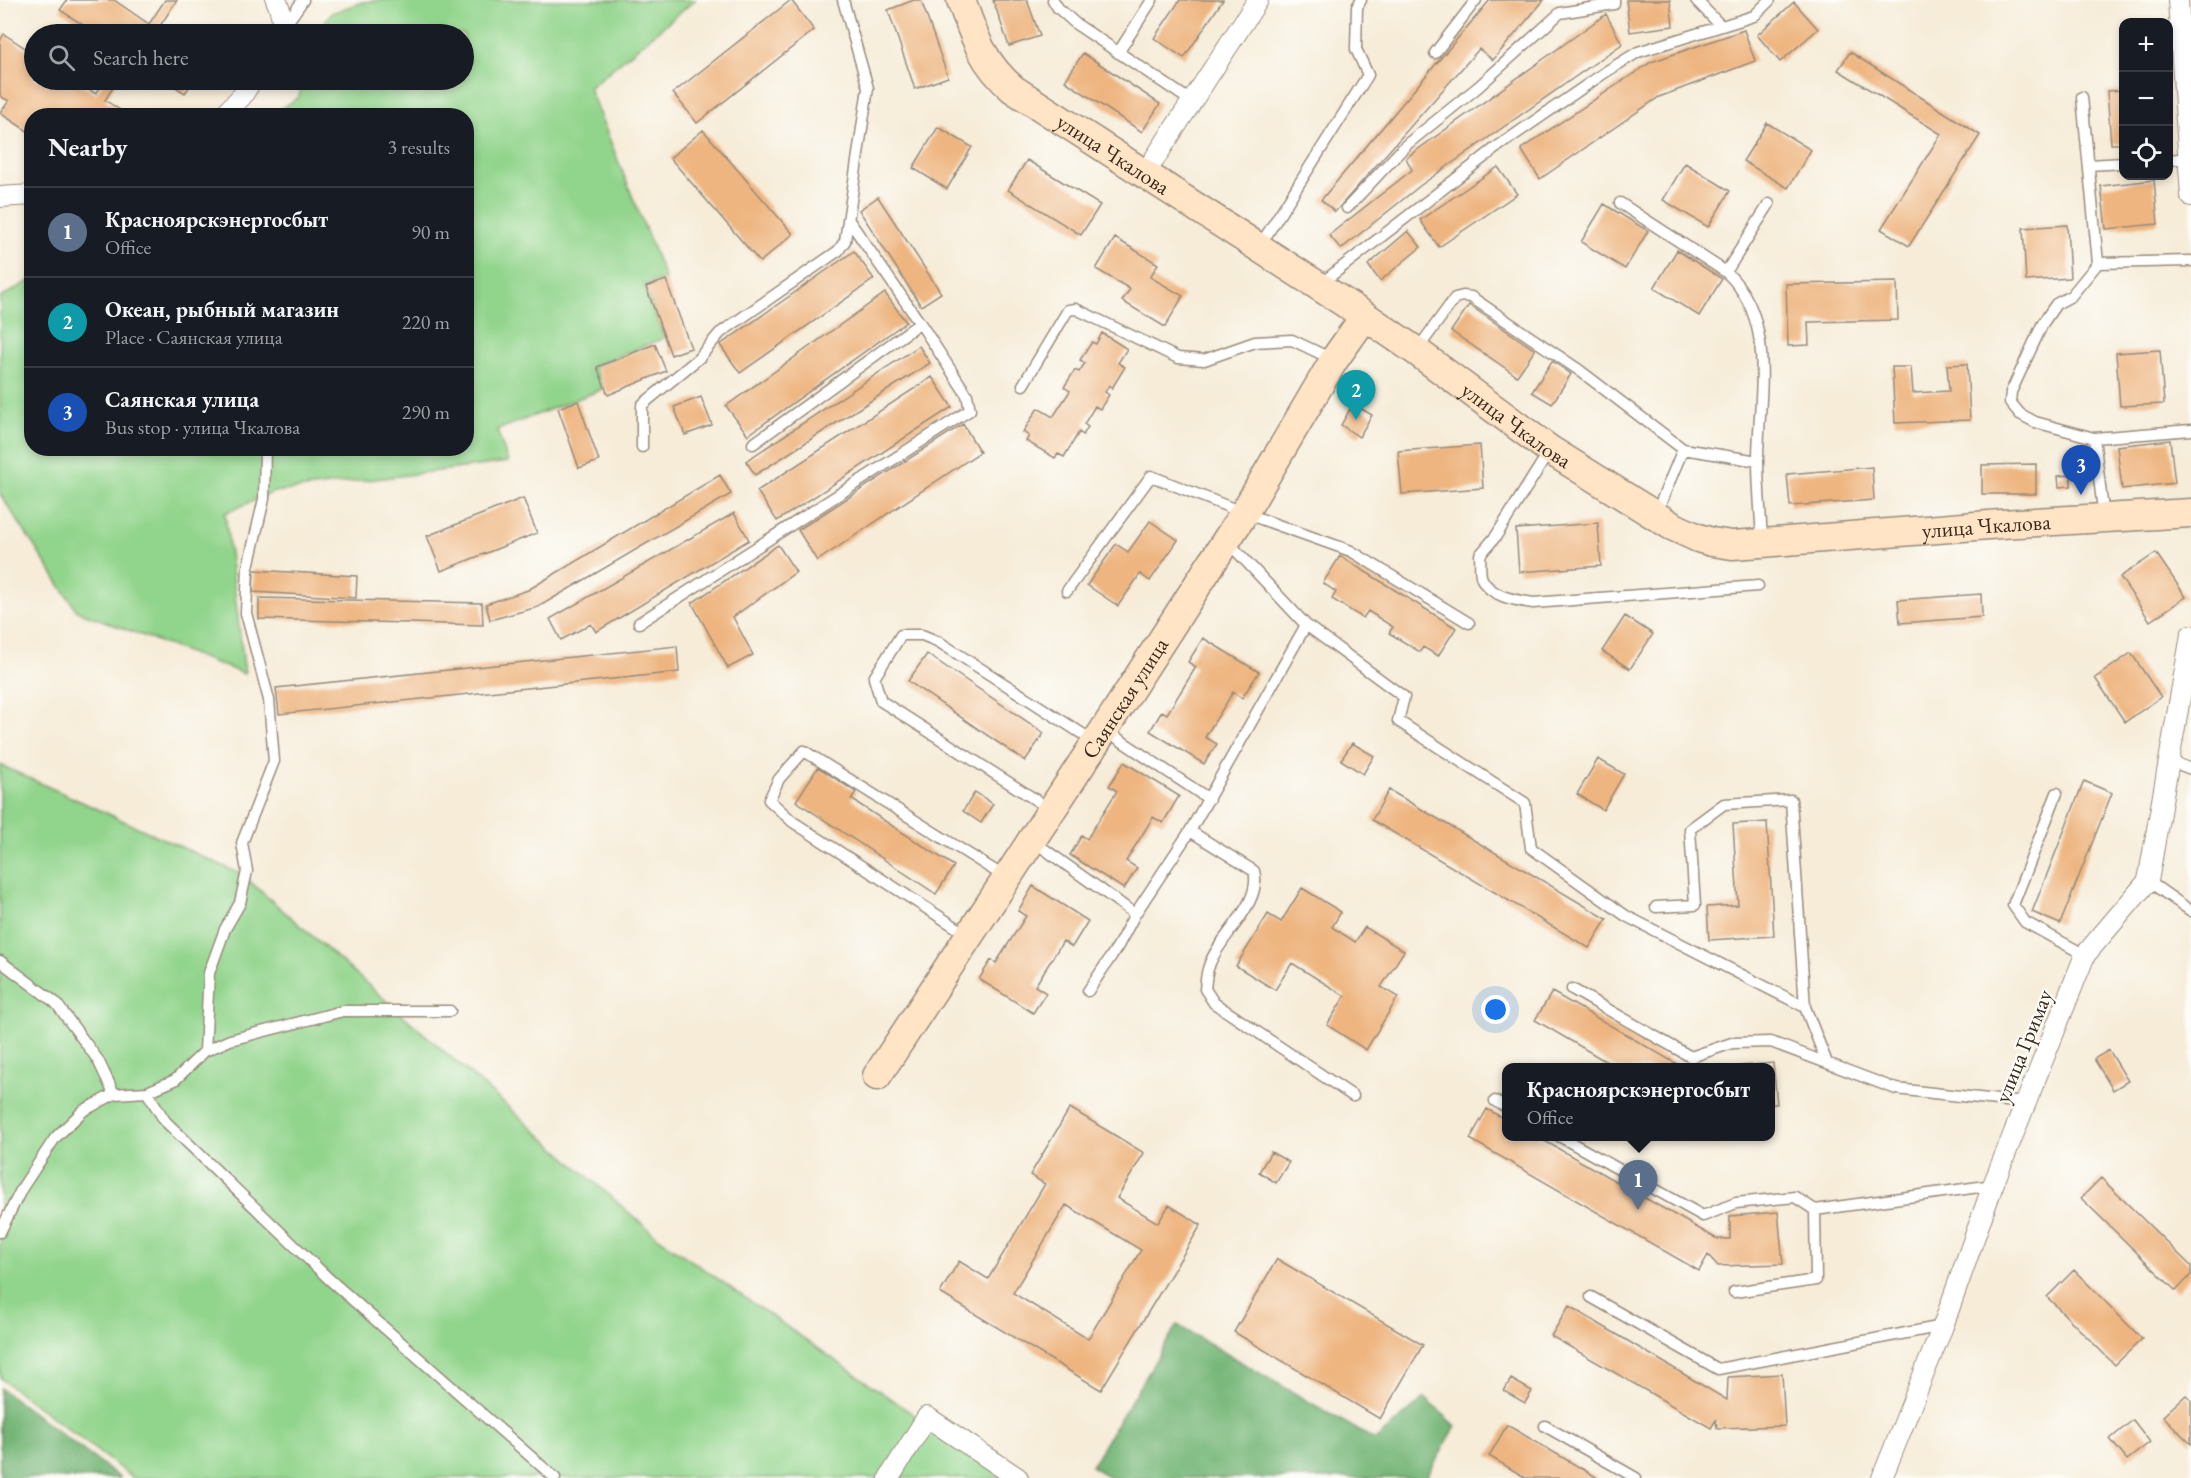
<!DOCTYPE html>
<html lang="en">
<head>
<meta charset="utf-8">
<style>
  body { margin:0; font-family:"EB Garamond",serif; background:#242831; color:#f1f3f6 }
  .controls { position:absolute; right:18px; top:18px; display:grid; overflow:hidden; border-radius:12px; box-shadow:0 3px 9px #0003 }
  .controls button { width:54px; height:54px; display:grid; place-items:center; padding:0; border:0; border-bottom:2px solid #363941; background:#171b24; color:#f1f3f6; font:30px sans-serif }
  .you { position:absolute; left:1496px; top:1010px; width:21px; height:21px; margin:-15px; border:4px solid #fff; border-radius:50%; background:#1a73e8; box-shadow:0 0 0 9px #1a73e833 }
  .badge { display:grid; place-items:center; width:39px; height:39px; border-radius:50%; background:#d690ce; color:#fff; font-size:20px; font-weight:700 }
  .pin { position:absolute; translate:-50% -50px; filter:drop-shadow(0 2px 3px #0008) }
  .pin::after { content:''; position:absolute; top:32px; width:21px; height:18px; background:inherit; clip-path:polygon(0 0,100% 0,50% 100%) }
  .popup { position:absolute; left:1502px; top:1063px; width:273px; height:78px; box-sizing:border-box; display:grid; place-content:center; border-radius:12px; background:#171b24; filter:drop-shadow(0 2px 4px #0005); font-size:20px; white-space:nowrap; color:#9ea1a6 }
  .popup b { font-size:22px; color:#f1f3f6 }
  .popup::after { content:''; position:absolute; left:50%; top:100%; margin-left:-12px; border:12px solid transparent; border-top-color:#171b24 }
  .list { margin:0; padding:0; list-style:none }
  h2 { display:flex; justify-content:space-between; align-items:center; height:78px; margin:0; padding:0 24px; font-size:26px }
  h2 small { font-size:20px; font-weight:400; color:#9ea1a6 }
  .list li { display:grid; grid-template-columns:39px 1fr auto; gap:18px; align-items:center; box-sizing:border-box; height:90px; padding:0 24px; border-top:2px solid #363941 }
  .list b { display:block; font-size:22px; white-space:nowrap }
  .list p { margin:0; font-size:20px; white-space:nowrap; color:#9ea1a6 }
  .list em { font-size:20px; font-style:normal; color:#9ea1a6 }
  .icon { flex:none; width:33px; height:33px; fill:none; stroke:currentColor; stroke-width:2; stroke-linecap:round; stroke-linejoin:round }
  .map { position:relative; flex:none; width:2191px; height:1478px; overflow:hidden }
  .search { position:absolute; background:#171b24; box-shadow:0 3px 9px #0003; left:24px; top:24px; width:450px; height:66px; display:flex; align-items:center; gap:15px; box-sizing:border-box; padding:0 21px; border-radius:33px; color:#9ea1a6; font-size:22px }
  .panel { position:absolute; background:#171b24; box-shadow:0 3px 9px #0003; left:24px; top:108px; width:450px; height:348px; border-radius:24px }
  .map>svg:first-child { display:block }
  .green { fill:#91d48b; stroke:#667f54; stroke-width:1.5 }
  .forest { fill:#74b677; stroke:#58704a; stroke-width:1.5 }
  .building { fill:#eeb580; fill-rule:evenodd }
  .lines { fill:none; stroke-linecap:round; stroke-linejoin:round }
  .lane-casing { stroke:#988b7b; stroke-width:13 }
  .street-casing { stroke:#988b7b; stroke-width:22 }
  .secondary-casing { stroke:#988b7b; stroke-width:31 }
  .lane { stroke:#fff; stroke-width:10 }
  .street { stroke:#fff; stroke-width:20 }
  .secondary { stroke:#ffe4c6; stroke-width:28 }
  .labels { text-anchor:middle; stroke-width:4.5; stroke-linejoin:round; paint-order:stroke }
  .street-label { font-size:22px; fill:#3b2a1e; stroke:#fdfcf7 }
</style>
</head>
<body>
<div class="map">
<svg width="2191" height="1478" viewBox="0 0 2191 1478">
  <rect width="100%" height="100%" fill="#fdfcf7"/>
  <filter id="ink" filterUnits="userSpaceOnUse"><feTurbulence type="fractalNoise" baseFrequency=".0167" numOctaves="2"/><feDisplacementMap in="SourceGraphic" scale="12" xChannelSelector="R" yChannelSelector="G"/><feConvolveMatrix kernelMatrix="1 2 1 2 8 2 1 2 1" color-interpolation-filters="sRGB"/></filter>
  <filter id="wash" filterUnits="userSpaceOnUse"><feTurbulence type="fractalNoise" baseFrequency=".008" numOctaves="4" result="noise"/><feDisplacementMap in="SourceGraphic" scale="24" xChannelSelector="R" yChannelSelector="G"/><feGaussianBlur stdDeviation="1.35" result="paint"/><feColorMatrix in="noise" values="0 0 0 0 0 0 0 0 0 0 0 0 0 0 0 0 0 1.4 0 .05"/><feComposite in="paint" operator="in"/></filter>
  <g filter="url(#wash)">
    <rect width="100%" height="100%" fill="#f6ecd8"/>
    <path class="green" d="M 382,0 L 695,0 L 589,88 L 665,278 L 644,285 L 664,338 L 594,366 L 603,389 L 497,430 L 508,462 L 274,492 L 225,513 L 245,674 L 77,611 L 0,494 L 0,298 L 31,280 L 32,448 L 466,448 L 466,116 L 272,115 L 299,97 L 303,80 L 464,80 L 464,34 L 317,34 L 331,13 L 362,2 Z
      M 0,765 L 241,874 L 656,1236 L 1005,1478 L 133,1478 L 0,1378 Z"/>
    <path class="forest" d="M 1177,1325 L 1375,1440 L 1425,1398 L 1456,1426 L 1426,1478 L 1111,1478 L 1091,1466 Z
      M 0,1388 L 120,1478 L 0,1478 Z"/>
    <g id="blocks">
      <path class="building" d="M 67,0 L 114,0 L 149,24 L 165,0 L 177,0 L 158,29 L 166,34 L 97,34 L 60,10 Z
        M 791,0 L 814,30 L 697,123 L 673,93 Z
        M 914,0 L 921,0 L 948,77 L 915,89 L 888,10 Z
        M 993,0 L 1027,0 L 1040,36 L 1009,46 Z
        M 1180,0 L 1223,0 L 1184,58 L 1154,38 Z
        M 1490,0 L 1544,0 L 1493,60 L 1479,49 L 1335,212 L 1321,200 Z
        M 1626,0 L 1670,0 L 1673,26 L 1630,32 Z
        M 1794,2 L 1818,29 L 1780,62 L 1757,35 Z
        M 1606,14 L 1622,44 L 1421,185 L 1341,249 L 1329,235 L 1412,170 L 1406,158 Z
        M 1744,30 L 1755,61 L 1659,97 L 1540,179 L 1521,149 L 1651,62 Z
        M 4,34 L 34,54 L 34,80 L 74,80 L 96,94 L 105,80 L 118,80 L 105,100 L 129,116 L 32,116 L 32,134 L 0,113 L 9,101 L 0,96 L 0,41 Z
        M 1850,52 L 1980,135 L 1909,246 L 1881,229 L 1941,134 L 1838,70 Z
        M 1083,53 L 1160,104 L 1142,132 L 1065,81 Z
        M 164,80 L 194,80 L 185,93 Z
        M 2124,90 L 2124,144 L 2111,144 L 2107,91 Z
        M 1767,123 L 1811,150 L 1788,188 L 1743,161 Z
        M 938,127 L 972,147 L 947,189 L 913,168 Z
        M 703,130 L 793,234 L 760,262 L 670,158 Z
        M 1027,160 L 1100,205 L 1081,235 L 1008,190 Z
        M 1685,163 L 1730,191 L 1708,227 L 1663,200 Z
        M 1498,167 L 1517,194 L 1439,247 L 1420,220 Z
        M 2154,180 L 2158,224 L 2106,229 L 2101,186 Z
        M 878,197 L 941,293 L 921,306 L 859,210 Z
        M 1604,204 L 1648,231 L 1625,269 L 1581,242 Z
        M 2067,225 L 2070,278 L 2026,281 L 2023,228 Z
        M 1408,231 L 1421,247 L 1380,281 L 1368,265 Z
        M 1115,238 L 1158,264 L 1150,277 L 1183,296 L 1165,327 L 1122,301 L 1130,289 L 1096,269 Z
        M 1677,250 L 1722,279 L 1699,316 L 1654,288 Z
        M 854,251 L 874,279 L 740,373 L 720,345 Z
        M 666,280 L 691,348 L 671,355 L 646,287 Z
        M 1897,282 L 1898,320 L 1808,322 L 1809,345 L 1788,346 L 1786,284 Z
        M 885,293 L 906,322 L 748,435 L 726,406 Z
        M 1469,305 L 1535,350 L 1517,376 L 1451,331 Z
        M 1102,333 L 1127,349 L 1118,363 L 1125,367 L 1112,388 L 1109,385 L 1105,392 L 1109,395 L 1100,409 L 1095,406 L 1084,424 L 1088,427 L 1083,435 L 1079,432 L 1064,457 L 1058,454 L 1055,458 L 1026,441 L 1029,436 L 1023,432 L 1038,408 L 1053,417 L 1070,391 L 1064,387 L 1075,370 L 1079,372 L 1085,363 L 1080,360 L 1092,342 L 1096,344 Z
        M 655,344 L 666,371 L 608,395 L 597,367 Z
        M 919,346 L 930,363 L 755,475 L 746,461 Z
        M 2160,350 L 2164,404 L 2120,406 L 2116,353 Z
        M 1552,361 L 1571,374 L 1552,404 L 1532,392 Z
        M 1967,364 L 1970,420 L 1895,423 L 1892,367 L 1911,367 L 1913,393 L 1949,391 L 1947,365 Z
        M 932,377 L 952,407 L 777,521 L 757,491 Z
        M 701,397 L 712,425 L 685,435 L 674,407 Z
        M 578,401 L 599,461 L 579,468 L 558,408 Z
        M 1353,404 L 1372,415 L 1359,437 L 1341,425 Z
        M 963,424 L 980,452 L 817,561 L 798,530 Z
        M 2170,440 L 2175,483 L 2122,489 L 2117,446 Z
        M 1480,445 L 1483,488 L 1402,494 L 1398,451 Z
        M 2036,464 L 2036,494 L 1982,494 L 1982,465 Z
        M 1872,467 L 1874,500 L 1790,506 L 1787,474 Z
        M 720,475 L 731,494 L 538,607 L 490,620 L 486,604 L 528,590 Z
        M 2071,475 L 2071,486 L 2059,487 L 2058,476 Z
        M 523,498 L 537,533 L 441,571 L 427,536 Z
        M 734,513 L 749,540 L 596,632 L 591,624 L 561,640 L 550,619 Z
        M 1150,521 L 1178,540 L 1150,581 L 1140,574 L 1118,606 L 1087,585 L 1116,544 L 1128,552 Z
        M 1598,523 L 1601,566 L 1519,572 L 1516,529 Z
        M 778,545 L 796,572 L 733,617 L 753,655 L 728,668 L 692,603 Z
        M 2156,553 L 2186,597 L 2150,621 L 2120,577 Z
        M 1340,556 L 1456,628 L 1438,656 L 1423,647 L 1420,652 L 1389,633 L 1393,627 L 1368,611 L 1363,618 L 1332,599 L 1336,592 L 1323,583 Z
        M 254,570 L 357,576 L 356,598 L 253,592 Z
        M 1981,594 L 1982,617 L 1900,623 L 1898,600 Z
        M 259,598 L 482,603 L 483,625 L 259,619 Z
        M 1625,616 L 1653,634 L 1630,669 L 1602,651 Z
        M 1203,638 L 1259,672 L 1242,698 L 1233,692 L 1205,737 L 1217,744 L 1204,764 L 1150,731 L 1162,711 L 1167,714 L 1196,667 L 1188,662 Z
        M 677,646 L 679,672 L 279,714 L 276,688 Z
        M 2131,653 L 2161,697 L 2125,722 L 2095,678 Z
        M 927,654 L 1044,733 L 1025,761 L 908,681 Z
        M 1352,743 L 1374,756 L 1363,774 L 1341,760 Z
        M 1598,759 L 1624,774 L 1603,810 L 1577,794 Z
        M 1124,762 L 1179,796 L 1163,823 L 1153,817 L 1126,861 L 1137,868 L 1124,889 L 1070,855 L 1082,835 L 1087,839 L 1117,791 L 1109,786 Z
        M 818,767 L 856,792 L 851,799 L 954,866 L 936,894 L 796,801 Z
        M 2084,781 L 2112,793 L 2060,924 L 2032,912 Z
        M 1389,790 L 1607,919 L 1589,948 L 1372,820 Z
        M 975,792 L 993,804 L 981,823 L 963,811 Z
        M 1767,822 L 1774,936 L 1709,940 L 1707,907 L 1738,905 L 1733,824 Z
        M 1033,886 L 1088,921 L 1072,947 L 1063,941 L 1035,986 L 1046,993 L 1033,1013 L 979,979 L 991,960 L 996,963 L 1026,916 L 1018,911 Z
        M 1302,888 L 1341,912 L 1332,927 L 1355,942 L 1365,927 L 1404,951 L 1381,987 L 1398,997 L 1366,1050 L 1327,1025 L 1345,996 L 1292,963 L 1275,990 L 1236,966 L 1268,914 L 1281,922 Z
        M 1552,992 L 1684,1068 L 1617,1068 L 1535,1020 Z
        M 2109,1050 L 2128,1081 L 2113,1090 L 2094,1059 Z
        M 1773,1063 L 1777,1104 L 1770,1104 L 1770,1068 L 1740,1068 L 1740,1066 Z
        M 1070,1108 L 1144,1153 L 1117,1198 L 1158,1223 L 1169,1205 L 1201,1225 L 1101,1390 L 940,1293 L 959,1261 L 988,1279 L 1045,1184 L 1030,1175 ZM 1066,1205 L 1141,1250 L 1088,1339 L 1013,1293 Z
        M 1487,1109 L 1506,1120 L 1506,1136 L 1536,1136 L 1717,1239 L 1730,1239 L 1730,1216 L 1778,1212 L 1783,1264 L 1718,1266 L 1708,1255 L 1699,1271 L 1470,1139 Z
        M 1271,1152 L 1289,1162 L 1276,1183 L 1259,1172 Z
        M 2101,1178 L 2191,1266 L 2191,1275 L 2176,1291 L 2081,1198 Z
        M 1277,1259 L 1423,1345 L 1380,1419 L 1234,1332 Z
        M 2074,1270 L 2142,1339 L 2115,1365 L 2047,1297 Z
        M 1569,1306 L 1727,1400 L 1728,1377 L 1782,1374 L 1785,1426 L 1717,1428 L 1716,1420 L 1711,1428 L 1551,1336 Z
        M 1511,1379 L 1532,1391 L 1525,1403 L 1504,1391 Z
        M 2186,1395 L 2191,1400 L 2191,1444 L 2163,1416 Z
        M 2133,1420 L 2150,1442 L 2127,1460 L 2110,1439 Z
        M 1507,1425 L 1598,1478 L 1526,1478 L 1489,1456 Z"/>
    </g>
  </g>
  <g filter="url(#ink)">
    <use href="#blocks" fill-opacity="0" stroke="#988b7b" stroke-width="1.5"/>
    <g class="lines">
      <defs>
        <path id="lane" d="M 1053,0 L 1058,8 L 1076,24 L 1191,101
          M 1696,0 L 1721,26
          M 284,27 L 303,0
          M 1118,53 L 1152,0
          M 1435,53 L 1476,0
          M 2082,97 L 2098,263
          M 2168,160 L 2189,158
          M 2089,165 L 2124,163
          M 1620,203 L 1726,272 C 1778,320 1758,398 1758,460 C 1758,488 1761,516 1762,543
          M 1347,208 L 1406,145 L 1478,87 L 1560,13 L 1614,4 L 1614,0
          M 1259,247 L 1368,75 L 1356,49 L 1357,7 L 1361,0
          M 2191,261 L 2098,263 L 2071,296 L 2056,304 L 2043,323 L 2011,392 L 2010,402 L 2020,414 L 2035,422 L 2094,438 L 2191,430
          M 1726,272 L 1769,204
          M 1319,285 L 1497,147 L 1607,71 L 1638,52 L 1754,16 L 1770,0
          M 1417,350 L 1455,298 L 1463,296 L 1471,297 L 1579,370 L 1683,449
          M 1023,385 L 1068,310 L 1076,309 L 1178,358 L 1204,360 L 1255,342 L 1292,340 L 1334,360
          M 2094,438 L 2104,518
          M 753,444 L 920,323 L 848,219
          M 642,447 L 642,405 L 699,358 L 720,333 L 838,251 L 845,241 L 868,88 L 843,0
          M 1550,450 L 1496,536 L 1480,555 C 1481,562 1479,573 1482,579 C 1491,597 1515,600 1533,603 L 1758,586
          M 1656,514 L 1683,449 L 1758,461
          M 1227,541 L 1306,625 L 1404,697 L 1398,721 L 1525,803 L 1531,848 L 1626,916 L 1805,1007
          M 1067,591 L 1151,476 L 1244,513 L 1351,551 L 1469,623
          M 639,623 L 970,410 L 967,395 L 920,323
          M 1306,625 L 1190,831 L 1254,871 C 1263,904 1218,937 1209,966 C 1206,973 1206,982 1205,989 L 1214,1003 L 1353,1096
          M 1105,730 L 1209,799
          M 2170,761 L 2191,769
          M 2057,793 L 2013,905 L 2025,922 L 2085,955
          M 1050,809 L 881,701 L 874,678 L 901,635 L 922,635 L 939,642 L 1095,742
          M 1033,841 L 1135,914 L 1190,831
          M 2148,881 L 2191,911
          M 1656,907 L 1695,905 L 1690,829 L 1724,804 L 1791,800 L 1805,1007 L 1827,1063
          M 968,935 L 793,822 L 769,800 L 779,779 L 804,751 L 1005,877
          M 0,961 L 56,1003 L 98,1060 L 114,1094
          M 1572,989 L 1691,1057 L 1732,1043 L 1771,1042 L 1896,1089 L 2025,1103
          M 1088,991 L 1118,946 L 1135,914
          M 205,1051 L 209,973 L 225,929 L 240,903 L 247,871 L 242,843 L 274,761 L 269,700 L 246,613 L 248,567 L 264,499 L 265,448
          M 147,1092 L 165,1121 L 329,1279 L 555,1478
          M 1495,1101 L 1506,1107
          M 1559,1136 L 1703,1216 L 1736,1203 L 1795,1197 L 1815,1210 L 1993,1185
          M 0,1232 L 22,1188 L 55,1138 L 83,1111 L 114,1094 L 147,1092 L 175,1080 L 205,1051 L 230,1040 L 343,1011 L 450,1011
          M 1734,1292 L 1816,1280 L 1815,1210
          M 1591,1297 L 1718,1369 L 1943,1326
          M 1545,1426 L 1636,1478"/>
        <path id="street" d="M 276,0 C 281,9 285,26 279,34
          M 2178,0 L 2191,196
          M 223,116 L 242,96 L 252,80
          M 1144,175 L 1258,0
          M 0,197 L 32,195
          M 889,1478 L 927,1417 L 1018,1478
          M 1882,1478 L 1943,1326 L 1993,1185 L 2085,955 L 2148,881 L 2191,635"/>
        <g id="secondary">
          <path id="s1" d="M 961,0 C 974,36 983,64 1013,89 L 1365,316 L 1416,351 L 1550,450 L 1672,526 L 1698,538 L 1712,542 L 1732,545 L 1762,543 L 2001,524 L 2191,513"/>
          <path id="s2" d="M 877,1076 L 1104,730 L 1244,513 L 1334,360 L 1365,316"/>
        </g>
      </defs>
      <use href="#lane" class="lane-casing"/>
      <use href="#street" class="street-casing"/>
      <use href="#secondary" class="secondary-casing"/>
      <use href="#lane" class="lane"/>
      <use href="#street" class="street"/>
      <use href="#secondary" class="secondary"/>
    </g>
  </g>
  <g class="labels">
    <g class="street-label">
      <text dy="8" stroke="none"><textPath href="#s1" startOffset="224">улица Чкалова</textPath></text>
      <text dy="8" stroke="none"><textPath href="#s1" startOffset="710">улица Чкалова</textPath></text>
      <text dy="8" stroke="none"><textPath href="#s1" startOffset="1214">улица Чкалова</textPath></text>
      <text dy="8" stroke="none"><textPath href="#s2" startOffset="452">Саянская улица</textPath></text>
      <text transform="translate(2023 1046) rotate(-68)" y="8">улица Гримау</text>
    </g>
  </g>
</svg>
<div class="controls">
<button>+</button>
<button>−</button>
<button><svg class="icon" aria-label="locate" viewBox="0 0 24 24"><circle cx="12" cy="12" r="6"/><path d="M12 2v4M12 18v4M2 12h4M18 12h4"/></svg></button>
</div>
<div class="you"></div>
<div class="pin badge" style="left:1638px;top:1210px;background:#5c6f8a">1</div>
<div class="popup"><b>Красноярскэнергосбыт</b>Office</div>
<div class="pin badge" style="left:1356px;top:420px;background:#0f9aa8">2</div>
<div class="pin badge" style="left:2081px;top:495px;background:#1a4fb4">3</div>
<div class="search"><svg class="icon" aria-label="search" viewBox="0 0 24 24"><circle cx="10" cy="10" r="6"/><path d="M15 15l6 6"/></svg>Search here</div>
<section class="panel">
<h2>Nearby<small>3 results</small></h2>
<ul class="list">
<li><span class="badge" style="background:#5c6f8a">1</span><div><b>Красноярскэнергосбыт</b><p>Office</p></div><em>90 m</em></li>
<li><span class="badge" style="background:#0f9aa8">2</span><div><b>Океан, рыбный магазин</b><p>Place · Саянская улица</p></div><em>220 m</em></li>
<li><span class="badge" style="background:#1a4fb4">3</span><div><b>Саянская улица</b><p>Bus stop · улица Чкалова</p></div><em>290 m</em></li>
</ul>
</section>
</div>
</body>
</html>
